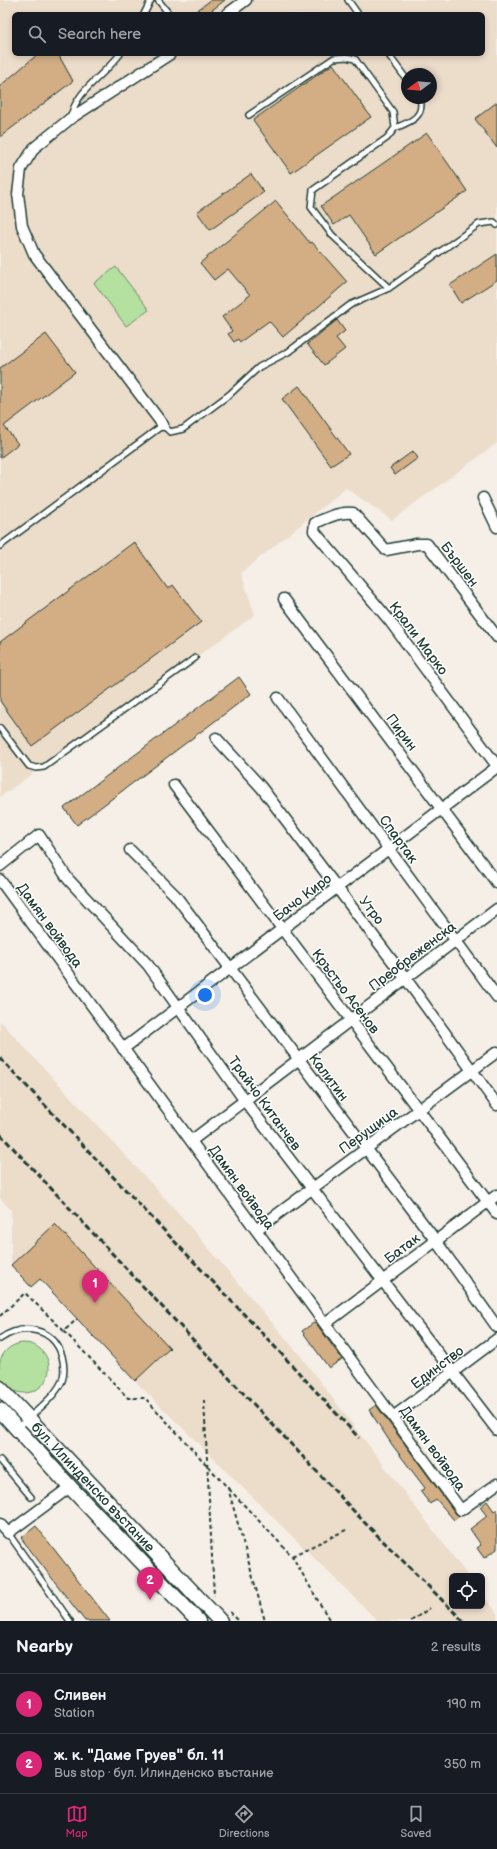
<!DOCTYPE html>
<html lang="en">
<head>
<meta charset="utf-8">
<style>
  body { margin:0; font-family:"Balsamiq Sans",sans-serif; background:#242831; color:#f1f3f6 }
  .controls { position:absolute; right:12px; bottom:12px; display:grid; overflow:hidden; border-radius:6px; box-shadow:0 2px 6px #0003 }
  .controls button { width:36px; height:36px; display:grid; place-items:center; padding:0; border:0; border-bottom:1px solid #363941; background:#171b24; color:#f1f3f6; font:20px sans-serif }
  .compass { position:absolute; left:401px; top:68px; width:36px; height:36px; border-radius:50%; background:#171b24; box-shadow:0 2px 6px #0003; rotate:254deg }
  .you { position:absolute; left:205px; top:995px; width:14px; height:14px; margin:-10px; border:3px solid #fff; border-radius:50%; background:#1a73e8; box-shadow:0 0 0 6px #1a73e833 }
  .badge { display:grid; place-items:center; width:26px; height:26px; border-radius:50%; background:#db2777; color:#fff; font-size:13px; font-weight:700 }
  .pin { position:absolute; translate:-50% -33px; filter:drop-shadow(0 1px 2px #0008) }
  .pin::after { content:''; position:absolute; top:21px; width:14px; height:12px; background:inherit; clip-path:polygon(0 0,100% 0,50% 100%) }
  .list { margin:0; padding:0; list-style:none }
  h2 { display:flex; justify-content:space-between; align-items:center; height:52px; margin:0; padding:0 16px; font-size:17px }
  h2 small { font-size:13px; font-weight:400; color:#9ea1a6 }
  .list li { display:grid; grid-template-columns:26px 1fr auto; gap:12px; align-items:center; box-sizing:border-box; height:60px; padding:0 16px; border-top:1px solid #363941 }
  .list b { display:block; font-size:15px; white-space:nowrap }
  .list p { margin:0; font-size:13px; white-space:nowrap; color:#9ea1a6 }
  .list em { font-size:13px; font-style:normal; color:#9ea1a6 }
  .icon { flex:none; width:22px; height:22px; fill:none; stroke:currentColor; stroke-width:2; stroke-linecap:round; stroke-linejoin:round }
  .map { position:relative; flex:none; width:497px; height:1621px; overflow:hidden }
  .search { position:absolute; background:#171b24; box-shadow:0 2px 6px #0003; left:12px; right:12px; top:12px; height:44px; display:flex; align-items:center; gap:10px; box-sizing:border-box; padding:0 14px; border-radius:6px; color:#9ea1a6; font-size:15px }
  .sheet { height:172px; background:#171b24 }
  nav { display:flex; justify-content:space-around; align-items:center; box-sizing:border-box; height:56px; border-top:1px solid #363941; background:#171b24; font-size:11px; color:#9ea1a6 }
  nav a { display:grid; justify-items:center; gap:2px }
  nav .on { color:#db2777 }
  .map>svg:first-child { display:block }
  .built { fill:#ecdcca; fill-rule:evenodd }
  .green { fill:#b4e19f; stroke:#6a8f6a }
  .building { fill:#d3ae85; stroke:#1f3d34 }
  .lines { fill:none; stroke-linecap:round; stroke-linejoin:round }
  .lane-casing { stroke:#1f3d34; stroke-width:8 }
  .street-casing { stroke:#1f3d34; stroke-width:13 }
  .secondary-casing { stroke:#1f3d34; stroke-width:17 }
  .path { stroke:#1f3d34; stroke-width:2; stroke-dasharray:4 3; stroke-linecap:butt }
  .lane { stroke:#fff; stroke-width:5 }
  .street { stroke:#fff; stroke-width:10 }
  .secondary { stroke:#fff; stroke-width:14 }
  .rail { stroke:#1f3d34; stroke-width:3; stroke-dasharray:6 3; stroke-linecap:butt }
  .labels { text-anchor:middle; stroke-width:3; stroke-linejoin:round; paint-order:stroke }
  .street-label { font-size:14px; fill:#1f3d34; stroke:#fff }
</style>
</head>
<body>
<div class="map">
<svg width="497" height="1621" viewBox="0 0 497 1621">
  <rect width="100%" height="100%" fill="#f6efe7"/>
  <filter id="ink" filterUnits="userSpaceOnUse"><feTurbulence type="fractalNoise" baseFrequency=".025" numOctaves="2"/><feDisplacementMap in="SourceGraphic" scale="8" xChannelSelector="R" yChannelSelector="G"/><feConvolveMatrix kernelMatrix="1 2 1 2 8 2 1 2 1" color-interpolation-filters="sRGB"/></filter>
  <g filter="url(#ink)">
    <path class="built" d="M 0,0 L 497,0 L 497,443 L 392,520 L 346,488 L 241,573 L 255,615 L 0,797 ZM 14,14 L 483,14 L 483,54 L 14,54 ZM 407,74 L 431,74 L 431,98 L 407,98 Z
      M 0,1021 L 175,1209 L 299,1354 L 468,1576 L 452,1576 L 452,1606 L 482,1606 L 482,1594 L 497,1613 L 497,1621 L 378,1621 L 135,1381 L 40,1279 L 31,1287 L 11,1265 L 11,1210 L 0,1198 Z"/>
    <path class="green" d="M 116,267 L 149,310 L 126,326 L 94,283 Z
      M-1 1368a25 25 0 1 1 50 0a25 25 0 1 1-50 0Z"/>
    <path class="building" d="M 211,0 L 225,0 L 207,14 L 192,14 Z
      M 38,54 L 58,54 L 73,81 L 0,137 L 0,86 Z
      M 333,64 L 371,117 L 291,173 L 253,120 Z
      M 497,102 L 497,148 L 475,119 Z
      M 427,133 L 467,191 L 376,254 L 349,215 L 334,225 L 321,206 Z
      M 251,174 L 264,192 L 210,230 L 197,212 Z
      M 276,201 L 310,243 L 312,242 L 347,282 L 283,337 L 269,321 L 240,342 L 238,339 L 234,342 L 228,334 L 232,331 L 222,317 L 250,295 L 228,269 L 214,280 L 200,263 Z
      M 497,254 L 497,280 L 461,303 L 450,285 Z
      M 337,320 L 345,331 L 336,338 L 345,349 L 324,365 L 307,344 Z
      M 46,334 L 75,372 L 4,426 L 18,444 L 0,458 L 0,368 Z
      M 299,386 L 349,454 L 331,466 L 282,399 Z
      M 413,451 L 418,458 L 395,475 L 390,468 Z
      M 134,542 L 168,589 L 173,585 L 201,622 L 32,746 L 0,701 L 0,642 Z
      M 239,677 L 251,694 L 77,825 L 64,808 Z
      M 55,1224 L 170,1348 L 135,1381 L 40,1279 L 31,1287 L 11,1265 Z
      M 315,1322 L 342,1359 L 329,1368 L 302,1331 Z
      M 376,1405 L 456,1514 L 460,1516 L 454,1520 L 436,1499 L 430,1504 L 420,1491 L 425,1488 L 393,1446 L 369,1410 Z
      M 487,1501 L 494,1511 L 497,1509 L 497,1549 L 484,1558 L 477,1548 L 481,1545 L 470,1529 L 487,1516 L 480,1507 Z
      M 36,1526 L 110,1621 L 85,1621 L 21,1538 Z"/>
    <g class="lines">
      <defs>
        <path id="lane" d="M 158,0 L 169,14
          M 348,0 L 358,14
          M 144,14 L 151,0
          M 388,54 L 407,80
          M 249,115 L 334,58 L 346,57 L 355,59 L 393,112 L 395,128 L 387,138 L 313,190 L 311,207 L 332,235 L 389,288
          M 71,118 C 74,92 105,75 120,54
          M 395,128 C 410,122 425,117 420,98
          M 0,546 L 163,425 L 170,432 L 183,429 L 230,394 L 259,367 L 288,352 L 350,305 L 389,288 L 479,224 L 494,222 L 497,225
          M 0,728 L 29,766 L 36,768 L 44,767 L 195,658
          M 0,1339 C 23,1323 53,1327 62,1356 C 64,1364 65,1373 62,1381 C 54,1399 32,1414 18,1428
          M 0,1460 L 31,1497
          M 8,1533 L 70,1621"/>
        <path id="street" d="M 227,14 L 246,0
          M 163,425 L 34,254 L 22,226 L 18,194 L 21,169 L 34,148 L 71,118 L 170,54
          M 483,498 L 497,527
          M 284,599 L 497,883
          M 497,637 L 427,544 L 417,544 L 386,550 L 353,513 C 340,511 327,518 315,523 L 314,531 L 389,620 L 497,766
          M 278,698 L 497,997
          M 216,738 L 261,787 L 406,979 L 497,1105
          M 174,785 L 497,1214
          M 130,850 L 175,895 L 436,1241 L 497,1327
          M 0,866 L 39,835 L 68,879 L 148,965 L 245,1101 L 497,1430
          M 0,880 L 461,1510 L 497,1484
          M 123,1049 L 497,767
          M 191,1141 L 497,909
          M 256,1230 L 497,1052
          M 325,1324 L 497,1195
          M 393,1417 L 497,1339
          M 0,1524 L 8,1533 L 70,1487"/>
        <g id="secondary">
          <path id="s1" d="M 0,1388 L 220,1621"/>
          <path d="M 0,1410 L 70,1487 L 198,1621"/>
        </g>
      </defs>
      <use href="#lane" class="lane-casing"/>
      <use href="#street" class="street-casing"/>
      <use href="#secondary" class="secondary-casing"/>
      <path class="path" d="M 0,1316 L 25,1293 L 64,1331 L 77,1319
        M 64,1331 L 128,1398 L 145,1398 L 228,1488 L 265,1621
        M 204,1400 L 214,1596
        M 229,1489 L 292,1556 L 330,1621
        M 292,1556 L 348,1529
        M 230,1612 L 239,1621
        M 411,1621 L 430,1608"/>
      <use href="#lane" class="lane"/>
      <use href="#street" class="street"/>
      <use href="#secondary" class="secondary"/>
      <path class="rail" d="M 0,1058 L 276,1348 L 359,1438
        M 0,1134 L 366,1524 L 463,1621"/>
    </g>
  </g>
  <g class="labels">
    <g class="street-label">
      <text transform="translate(460 564) rotate(53)" y="5">Бършен</text>
      <text transform="translate(419 638) rotate(53)" y="5">Крали Марко</text>
      <text transform="translate(402 732) rotate(53)" y="5">Пирин</text>
      <text transform="translate(399 839) rotate(54)" y="5">Спартак</text>
      <text transform="translate(302 897) rotate(-37)" y="5">Бачо Киро</text>
      <text transform="translate(372 910) rotate(53)" y="5">Утро</text>
      <text transform="translate(50 925) rotate(54)" y="5">Дамян войвода</text>
      <text transform="translate(412 956) rotate(-37)" y="5">Преобреженска</text>
      <text transform="translate(346 991) rotate(53)" y="5">Кръстьо Асенов</text>
      <text transform="translate(329 1077) rotate(53)" y="5">Калитин</text>
      <text transform="translate(265 1103) rotate(54)" y="5">Трайчо Китанчев</text>
      <text transform="translate(368 1130) rotate(-36)" y="5">Перущица</text>
      <text transform="translate(242 1187) rotate(54)" y="5">Дамян войвода</text>
      <text transform="translate(402 1248) rotate(-37)" y="5">Батак</text>
      <text transform="translate(437 1367) rotate(-37)" y="5">Единство</text>
      <text transform="translate(433 1448) rotate(54)" y="5">Дамян войвода</text>
      <text dy="5" stroke="none"><textPath href="#s1" startOffset="136">бул. Илинденско въстание</textPath></text>
    </g>
  </g>
</svg>
<div class="controls">
<button><svg class="icon" aria-label="locate" viewBox="0 0 24 24"><circle cx="12" cy="12" r="6"/><path d="M12 2v4M12 18v4M2 12h4M18 12h4"/></svg></button>
</div>
<svg class="compass" viewBox="-18 -18 36 36"><path d="M0-13l5 13h-10z" fill="#e53935"/><path d="M0 13l5-13h-10z" fill="#9ea1a6"/></svg>
<div class="you"></div>
<div class="pin badge" style="left:95px;top:1303px">1</div>
<div class="pin badge" style="left:150px;top:1600px">2</div>
<div class="search"><svg class="icon" aria-label="search" viewBox="0 0 24 24"><circle cx="10" cy="10" r="6"/><path d="M15 15l6 6"/></svg>Search here</div>
</div>
<section class="sheet">
<h2>Nearby<small>2 results</small></h2>
<ul class="list">
<li><span class="badge">1</span><div><b>Сливен</b><p>Station</p></div><em>190 m</em></li>
<li><span class="badge">2</span><div><b>ж. к. &quot;Даме Груев&quot; бл. 11</b><p>Bus stop · бул. Илинденско въстание</p></div><em>350 m</em></li>
</ul>
</section>
<nav>
<a class="on"><svg class="icon" aria-label="map" viewBox="0 0 24 24"><path d="M3 6l6-2 6 2 6-2v14l-6 2-6-2-6 2zM9 4v14M15 6v14"/></svg>Map</a>
<a><svg class="icon" aria-label="directions" viewBox="0 0 24 24"><path d="M12 3l9 9-9 9-9-9zM9 14v-3h6M13 9l2 2-2 2"/></svg>Directions</a>
<a><svg class="icon" aria-label="saved" viewBox="0 0 24 24"><path d="M7 4h10v16l-5-4-5 4z"/></svg>Saved</a>
</nav>
</body>
</html>
